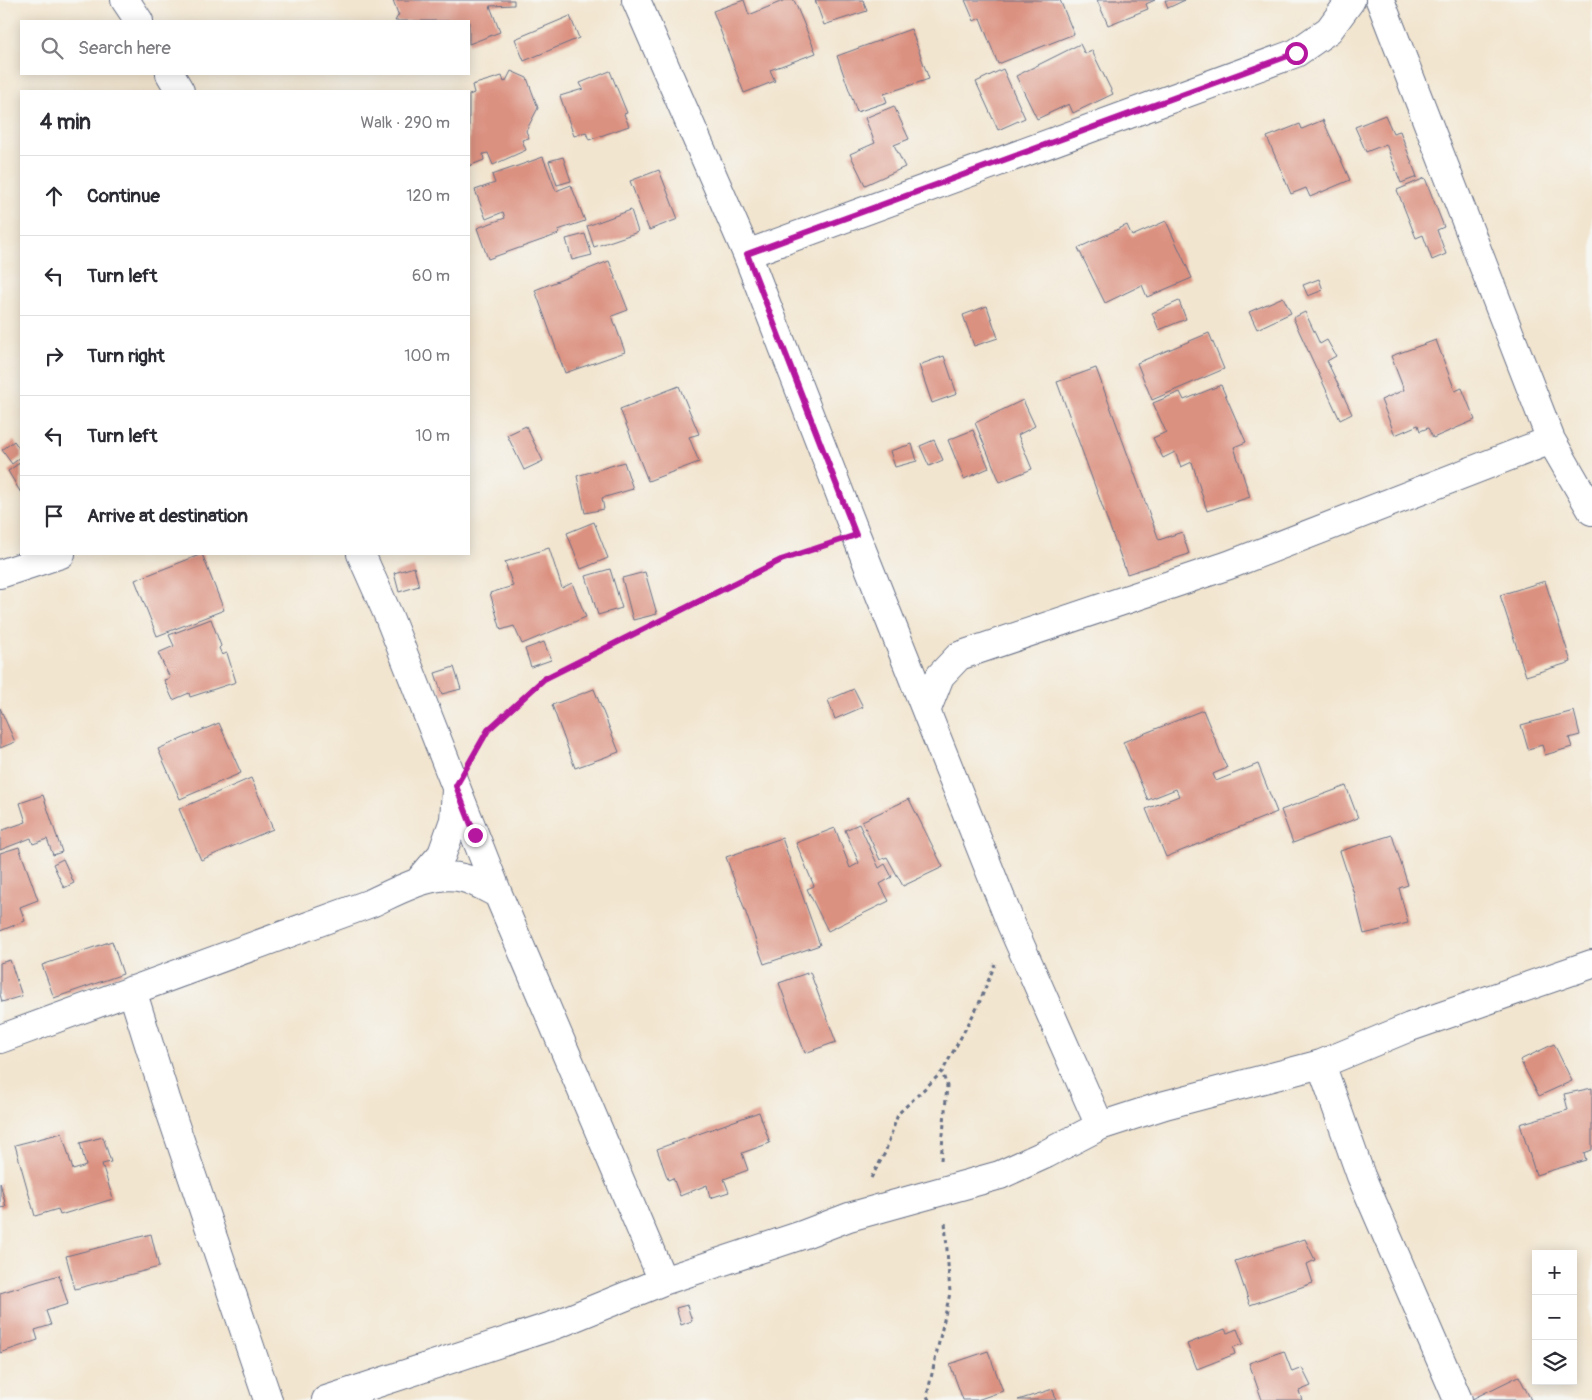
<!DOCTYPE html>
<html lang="en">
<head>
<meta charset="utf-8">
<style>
  body { margin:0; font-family:Pangolin,sans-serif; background:#f7f7f7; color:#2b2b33 }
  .controls { position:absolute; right:15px; bottom:15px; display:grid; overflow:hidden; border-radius:0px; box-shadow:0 2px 12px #0003 }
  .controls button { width:45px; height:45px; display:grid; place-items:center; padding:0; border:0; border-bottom:1px solid #e1e1e2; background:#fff; color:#2b2b33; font:25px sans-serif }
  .stop { position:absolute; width:15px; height:15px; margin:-11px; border:4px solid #b5179e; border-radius:50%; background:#fff }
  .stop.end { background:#b5179e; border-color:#fff; box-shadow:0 1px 5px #0008 }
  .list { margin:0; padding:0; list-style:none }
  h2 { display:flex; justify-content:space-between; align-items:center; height:65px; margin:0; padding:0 20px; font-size:21px }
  h2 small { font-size:16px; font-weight:400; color:#7c7c81 }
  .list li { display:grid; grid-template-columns:32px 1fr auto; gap:15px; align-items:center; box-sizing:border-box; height:80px; padding:0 20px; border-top:1px solid #e1e1e2 }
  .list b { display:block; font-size:19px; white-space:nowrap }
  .list em { font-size:16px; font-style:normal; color:#7c7c81 }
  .icon { flex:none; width:28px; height:28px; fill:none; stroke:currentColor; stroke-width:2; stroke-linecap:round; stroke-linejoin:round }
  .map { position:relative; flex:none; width:1592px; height:1400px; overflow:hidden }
  .search { position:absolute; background:#fff; box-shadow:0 2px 12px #0003; left:20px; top:20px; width:450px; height:55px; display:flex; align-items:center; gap:12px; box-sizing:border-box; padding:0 18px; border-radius:0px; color:#7c7c81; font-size:19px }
  .panel { position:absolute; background:#fff; box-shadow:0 2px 12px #0003; left:20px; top:90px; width:450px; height:465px; border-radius:0px }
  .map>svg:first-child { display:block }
  .building { fill:#db9180 }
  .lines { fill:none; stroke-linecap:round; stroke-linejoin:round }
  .minor-casing { stroke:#666f86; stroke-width:30 }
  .path { stroke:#666f86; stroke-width:3; stroke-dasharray:4 4; stroke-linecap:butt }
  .minor { stroke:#fff; stroke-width:28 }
  .route { stroke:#b5179e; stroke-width:6 }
</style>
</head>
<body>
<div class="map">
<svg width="1592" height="1400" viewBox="0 0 1592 1400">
  <rect width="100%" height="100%" fill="#f6f6f2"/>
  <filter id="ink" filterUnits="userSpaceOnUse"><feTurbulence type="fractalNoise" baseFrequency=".02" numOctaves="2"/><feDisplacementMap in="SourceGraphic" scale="10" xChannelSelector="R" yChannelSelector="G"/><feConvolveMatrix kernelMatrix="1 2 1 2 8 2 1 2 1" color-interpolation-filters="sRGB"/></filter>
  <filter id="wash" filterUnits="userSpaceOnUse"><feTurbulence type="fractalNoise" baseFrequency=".0096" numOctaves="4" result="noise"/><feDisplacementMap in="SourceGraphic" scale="20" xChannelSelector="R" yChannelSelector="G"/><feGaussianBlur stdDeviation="1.12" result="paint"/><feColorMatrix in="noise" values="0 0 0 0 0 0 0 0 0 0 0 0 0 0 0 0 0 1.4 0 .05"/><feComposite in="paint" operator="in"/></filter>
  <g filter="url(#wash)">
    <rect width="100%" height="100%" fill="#f2e5cf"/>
    <g id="blocks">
      <path class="building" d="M 393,0 L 514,0 L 514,5 L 490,6 L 500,32 L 469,44 L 469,21 L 395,21 L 399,14 L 398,14 Z
        M 744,0 L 749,15 L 785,0 L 794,0 L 816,53 L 770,70 L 775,81 L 744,93 L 713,11 Z
        M 815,0 L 863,0 L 867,11 L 824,25 Z
        M 965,0 L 1060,0 L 1074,34 L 998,64 L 980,18 L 974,21 Z
        M 1097,0 L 1155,0 L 1146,4 L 1148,9 L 1108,25 Z
        M 1165,0 L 1185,0 L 1168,8 Z
        M 570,16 L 579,38 L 524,61 L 515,39 Z
        M 911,29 L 929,79 L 884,94 L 887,102 L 857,112 L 837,56 Z
        M 1080,44 L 1085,54 L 1092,51 L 1113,94 L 1073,113 L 1069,104 L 1037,119 L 1016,76 Z
        M 1003,69 L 1025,118 L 998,130 L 976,82 Z
        M 511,71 L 527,78 L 538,108 L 526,131 L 529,138 L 522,140 L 526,150 L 493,165 L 488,153 L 483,154 L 484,160 L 469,166 L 469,95 L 474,93 L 472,85 L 502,76 L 504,82 L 506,81 Z
        M 610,71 L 627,113 L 624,114 L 629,126 L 589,140 L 586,132 L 574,136 L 560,96 L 583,89 L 580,83 Z
        M 894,106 L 909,139 L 894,145 L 905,167 L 865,185 L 850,154 L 875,143 L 865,118 Z
        M 1385,115 L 1393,133 L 1400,131 L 1417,177 L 1401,183 L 1386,144 L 1366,152 L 1355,127 Z
        M 1323,120 L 1350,180 L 1310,197 L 1306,188 L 1291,194 L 1267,137 L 1300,124 L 1302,129 Z
        M 543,157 L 556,191 L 571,185 L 585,221 L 558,230 L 559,234 L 488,259 L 477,228 L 505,218 L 503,212 L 486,219 L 475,190 L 495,183 L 492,175 Z
        M 563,157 L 571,181 L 557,185 L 549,161 Z
        M 659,170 L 678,219 L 649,230 L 630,181 Z
        M 1425,178 L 1444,227 L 1437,230 L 1446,254 L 1432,260 L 1423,235 L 1416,238 L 1397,190 Z
        M 631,210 L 638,232 L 594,247 L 587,226 Z
        M 1166,221 L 1192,278 L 1147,297 L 1142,285 L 1105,303 L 1078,248 L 1127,225 L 1132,236 Z
        M 585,234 L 592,255 L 572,260 L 566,239 Z
        M 609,261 L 628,310 L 612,316 L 625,352 L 565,373 L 535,290 Z
        M 1319,279 L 1323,290 L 1308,296 L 1303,285 Z
        M 1283,297 L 1291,313 L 1257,329 L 1249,312 Z
        M 1179,301 L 1186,319 L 1159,330 L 1152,313 Z
        M 987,306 L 998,338 L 974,346 L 963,315 Z
        M 1305,312 L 1320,344 L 1327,340 L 1336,356 L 1327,361 L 1352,414 L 1340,420 L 1293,318 Z
        M 1209,333 L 1224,369 L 1152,400 L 1137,363 Z
        M 1436,340 L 1455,391 L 1462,388 L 1475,420 L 1433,438 L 1428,428 L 1420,431 L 1418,425 L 1395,435 L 1381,400 L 1404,390 L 1391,356 Z
        M 944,356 L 957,394 L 932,403 L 919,365 Z
        M 1096,368 L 1159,540 L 1182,532 L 1189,554 L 1127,574 L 1057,382 Z
        M 1221,385 L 1246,442 L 1234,447 L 1250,497 L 1207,511 L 1192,462 L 1181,467 L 1175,452 L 1163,458 L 1153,438 L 1166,432 L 1153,403 L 1180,392 L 1184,400 Z
        M 679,386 L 699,434 L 689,437 L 699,462 L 648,481 L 620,409 Z
        M 1023,400 L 1035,426 L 1018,435 L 1032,469 L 1000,482 L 975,423 Z
        M 526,426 L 543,461 L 524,470 L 507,435 Z
        M 973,430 L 989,468 L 964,479 L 948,440 Z
        M 934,440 L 943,460 L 929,466 L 920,446 Z
        M 14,441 L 21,451 L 21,457 L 12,464 L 2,450 Z
        M 912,444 L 917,461 L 895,467 L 890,451 Z
        M 21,462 L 21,493 L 8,471 Z
        M 624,462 L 633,489 L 602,498 L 604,509 L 585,513 L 577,476 Z
        M 594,522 L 608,558 L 581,569 L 567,533 Z
        M 549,548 L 562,588 L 572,583 L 586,617 L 522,644 L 514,626 L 501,630 L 490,593 L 513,586 L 505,562 Z
        M 202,554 L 224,610 L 157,636 L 135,580 Z
        M 414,567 L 419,586 L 399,592 L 394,573 Z
        M 610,569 L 622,608 L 598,615 L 586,576 Z
        M 645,572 L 657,614 L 633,620 L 622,578 Z
        M 1545,581 L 1571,662 L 1526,676 L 1500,595 Z
        M 211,619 L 221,646 L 219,648 L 222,655 L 227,653 L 236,682 L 190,697 L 189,693 L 173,700 L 164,680 L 170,678 L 158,653 L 174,646 L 169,635 Z
        M 544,642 L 551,660 L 531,667 L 525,649 Z
        M 454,667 L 461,689 L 442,694 L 435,673 Z
        M 594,689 L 619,752 L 575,768 L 552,705 Z
        M 854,689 L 863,707 L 835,719 L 828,700 Z
        M 0,708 L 15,742 L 0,748 Z
        M 1203,710 L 1227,768 L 1213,774 L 1216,781 L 1258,764 L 1277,812 L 1166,857 L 1146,809 L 1179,796 L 1176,789 L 1148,800 L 1123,742 Z
        M 1574,711 L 1580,735 L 1569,738 L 1572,747 L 1545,755 L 1542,745 L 1528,749 L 1521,725 Z
        M 219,723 L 241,773 L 180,799 L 158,749 Z
        M 251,778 L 273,829 L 201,860 L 179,809 Z
        M 1346,786 L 1358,818 L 1293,843 L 1281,810 Z
        M 43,795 L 62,852 L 53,855 L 47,839 L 33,844 L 31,838 L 0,850 L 0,831 L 26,822 L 20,803 Z
        M 909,799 L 943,867 L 903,886 L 887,857 L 880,860 L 862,821 Z
        M 859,824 L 879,868 L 885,864 L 892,877 L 880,884 L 889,901 L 828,931 L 807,889 L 814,886 L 796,843 L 835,828 L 850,868 L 859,863 L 845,830 Z
        M 1392,835 L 1408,885 L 1399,888 L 1408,923 L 1364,934 L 1354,894 L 1340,851 Z
        M 782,838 L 820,945 L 764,964 L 726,857 Z
        M 19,847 L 38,900 L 20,907 L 25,921 L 0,931 L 0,853 Z
        M 63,859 L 74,883 L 64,888 L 53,864 Z
        M 112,941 L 123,974 L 54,998 L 42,965 Z
        M 10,960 L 22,996 L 2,1002 L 0,994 L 0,963 Z
        M 810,972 L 836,1042 L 805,1053 L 779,983 Z
        M 1554,1044 L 1572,1081 L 1539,1096 L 1520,1060 Z
        M 1592,1088 L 1592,1150 L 1584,1153 L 1586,1160 L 1536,1175 L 1520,1124 L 1568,1110 L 1564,1094 Z
        M 759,1112 L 770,1143 L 742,1153 L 748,1170 L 724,1179 L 729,1192 L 710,1198 L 707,1185 L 680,1196 L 673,1178 L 668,1180 L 657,1149 Z
        M 62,1133 L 73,1170 L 86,1166 L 80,1143 L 103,1137 L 111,1162 L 102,1164 L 113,1199 L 60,1215 L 58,1209 L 35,1216 L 15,1145 Z
        M 0,1182 L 6,1207 L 0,1208 Z
        M 151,1234 L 159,1267 L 75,1289 L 66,1256 Z
        M 1305,1239 L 1315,1260 L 1307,1264 L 1313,1283 L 1250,1305 L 1235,1261 Z
        M 59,1275 L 68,1304 L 46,1311 L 51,1325 L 35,1330 L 38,1340 L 0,1353 L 0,1293 Z
        M 687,1305 L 692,1321 L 681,1325 L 676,1308 Z
        M 1225,1329 L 1227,1333 L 1237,1329 L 1243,1344 L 1233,1347 L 1235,1354 L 1197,1369 L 1187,1344 Z
        M 988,1351 L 1003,1391 L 977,1400 L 963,1400 L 950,1364 Z
        M 1284,1351 L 1292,1372 L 1302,1368 L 1311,1386 L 1299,1391 L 1302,1400 L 1262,1400 L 1249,1363 Z
        M 1519,1376 L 1531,1400 L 1470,1400 Z
        M 1053,1389 L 1056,1400 L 1018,1400 Z"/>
    </g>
  </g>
  <g filter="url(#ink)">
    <use href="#blocks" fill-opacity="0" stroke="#666f86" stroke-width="1"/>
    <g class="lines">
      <defs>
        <path id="minor" d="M 125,0 L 139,21
          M 636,0 L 747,254 L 856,535 L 1011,924 L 1100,1126
          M 1380,0 L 1551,440 L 1592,511
          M 170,74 L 180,91
          M 747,254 L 1296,53 L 1329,30 L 1351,0
          M 361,554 L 389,617 L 498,894 L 663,1281
          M 0,574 L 61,554
          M 927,709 L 940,676 L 959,656 L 1229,565 L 1551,440
          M 418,882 L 442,854 L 454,820 L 456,790
          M 132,990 L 166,1099 L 268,1400
          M 0,1039 L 371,903 C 398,891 433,870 463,878 C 475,881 486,888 498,894
          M 1321,1064 L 1361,1176 L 1458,1400
          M 326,1400 L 555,1325 L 663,1281 L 802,1235 L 849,1217 L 1000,1175 L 1046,1154 L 1100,1126 L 1165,1105 L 1321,1064 L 1410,1027 L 1592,964"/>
      </defs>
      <use href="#minor" class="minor-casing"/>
      <path class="path" d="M 475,754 L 488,730 L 544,679 L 781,560 L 827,545
        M 941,1160 L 947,1086 L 942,1072
        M 871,1178 L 885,1153 L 898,1114 L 942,1072 L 978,1006 L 995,964
        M 929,1400 L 927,1396 L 950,1293 L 945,1221"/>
      <use href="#minor" class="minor"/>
    </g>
  </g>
  <g class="lines" filter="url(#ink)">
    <path class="route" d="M 475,835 L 456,786 L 488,730 L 544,679 L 781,560 L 856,535 L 747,254 L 1296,53"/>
  </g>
</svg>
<div class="controls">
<button>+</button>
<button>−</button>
<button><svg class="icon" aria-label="layers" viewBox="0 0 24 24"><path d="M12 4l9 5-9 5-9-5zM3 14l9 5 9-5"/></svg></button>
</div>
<div class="stop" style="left:1296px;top:53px"></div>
<div class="stop end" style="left:475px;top:835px"></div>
<div class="search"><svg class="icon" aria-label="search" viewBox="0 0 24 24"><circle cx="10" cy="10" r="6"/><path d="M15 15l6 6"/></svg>Search here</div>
<section class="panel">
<h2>4 min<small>Walk · 290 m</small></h2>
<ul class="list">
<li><svg class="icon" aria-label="ahead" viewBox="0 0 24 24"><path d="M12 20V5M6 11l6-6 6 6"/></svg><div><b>Continue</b></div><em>120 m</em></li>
<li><svg class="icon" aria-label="left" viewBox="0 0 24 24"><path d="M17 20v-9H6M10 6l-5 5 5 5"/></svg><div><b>Turn left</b></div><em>60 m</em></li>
<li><svg class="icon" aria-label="right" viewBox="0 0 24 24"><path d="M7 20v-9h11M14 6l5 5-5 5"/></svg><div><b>Turn right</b></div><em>100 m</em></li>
<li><svg class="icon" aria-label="left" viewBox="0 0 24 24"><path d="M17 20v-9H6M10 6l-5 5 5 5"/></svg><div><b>Turn left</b></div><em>10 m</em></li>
<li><svg class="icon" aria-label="arrive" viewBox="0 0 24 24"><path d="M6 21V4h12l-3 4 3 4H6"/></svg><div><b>Arrive at destination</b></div></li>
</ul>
</section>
</div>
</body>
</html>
